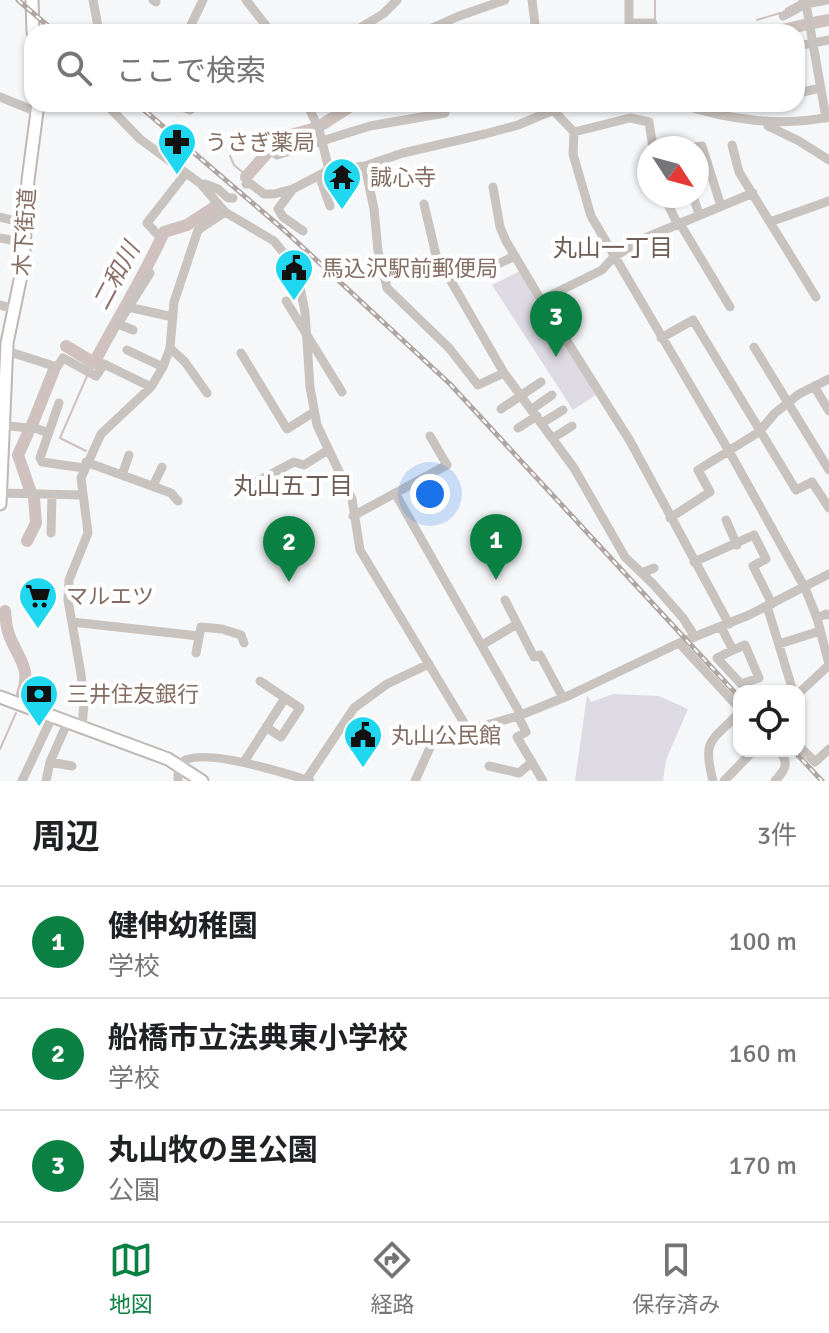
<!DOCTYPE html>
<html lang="ja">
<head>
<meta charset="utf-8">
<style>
  body { margin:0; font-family:Signika,"Noto Sans JP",sans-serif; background:#f6f6f6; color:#202124 }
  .controls { position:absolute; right:24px; bottom:24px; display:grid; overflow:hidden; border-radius:16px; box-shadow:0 2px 6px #0004 }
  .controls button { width:72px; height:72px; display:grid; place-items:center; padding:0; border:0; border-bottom:2px solid #e0e0e0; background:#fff; color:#202124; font:40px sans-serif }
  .compass { position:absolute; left:637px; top:136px; width:72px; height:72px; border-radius:50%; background:#fff; box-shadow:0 2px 6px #0004; rotate:126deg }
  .you { position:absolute; left:430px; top:494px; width:28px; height:28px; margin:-20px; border:6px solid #fff; border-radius:50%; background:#1a73e8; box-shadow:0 0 0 12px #1a73e833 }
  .badge { display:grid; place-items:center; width:52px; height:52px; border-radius:50%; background:#0b8043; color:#fff; font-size:26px; font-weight:700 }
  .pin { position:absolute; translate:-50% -66px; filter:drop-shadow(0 2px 4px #0008) }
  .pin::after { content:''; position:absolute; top:42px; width:28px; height:24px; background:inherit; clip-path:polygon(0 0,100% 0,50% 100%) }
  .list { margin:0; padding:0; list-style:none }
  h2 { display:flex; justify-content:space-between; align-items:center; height:104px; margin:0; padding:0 32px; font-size:34px }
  h2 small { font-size:26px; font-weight:400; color:#757577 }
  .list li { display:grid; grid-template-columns:52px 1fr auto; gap:24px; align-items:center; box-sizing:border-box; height:112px; padding:0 32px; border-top:2px solid #e0e0e0 }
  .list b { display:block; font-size:30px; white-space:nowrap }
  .list p { margin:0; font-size:26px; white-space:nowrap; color:#757577 }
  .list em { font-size:26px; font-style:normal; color:#757577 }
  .icon { flex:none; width:44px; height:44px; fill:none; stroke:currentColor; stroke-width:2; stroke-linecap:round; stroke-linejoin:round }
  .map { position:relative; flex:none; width:829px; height:781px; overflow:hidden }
  .search { position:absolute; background:#fff; box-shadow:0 2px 6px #0004; left:24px; right:24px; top:24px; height:88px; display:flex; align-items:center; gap:20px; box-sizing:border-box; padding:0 28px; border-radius:24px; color:#757577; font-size:30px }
  .sheet { height:440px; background:#fff }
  nav { display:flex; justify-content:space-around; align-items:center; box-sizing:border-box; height:112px; border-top:2px solid #e0e0e0; background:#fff; font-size:22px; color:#757577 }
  nav a { display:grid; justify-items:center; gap:4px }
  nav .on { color:#0b8043 }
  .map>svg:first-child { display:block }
  .green { fill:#dedae3 }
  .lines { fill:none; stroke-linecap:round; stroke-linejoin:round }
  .stream { stroke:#cfc1be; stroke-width:2 }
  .river { stroke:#cfc1be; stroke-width:12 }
  .major-casing { stroke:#beb7b3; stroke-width:15 }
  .minor { stroke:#c9c3bf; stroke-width:9 }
  .major { stroke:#fff; stroke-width:11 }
  .rail-casing { stroke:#b0a6a1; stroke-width:5 }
  .rail { stroke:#fff; stroke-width:2; stroke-dasharray:6; stroke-linecap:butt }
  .labels { text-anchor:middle; stroke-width:8; stroke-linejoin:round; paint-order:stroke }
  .poi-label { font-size:22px; fill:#846d62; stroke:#fff; text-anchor:start }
  .street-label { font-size:22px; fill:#846d62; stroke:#fff }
  .neighbourhood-label { font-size:24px; fill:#6e5d54; stroke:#fff }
  .water-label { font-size:24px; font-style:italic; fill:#8c6d67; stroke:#fff }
</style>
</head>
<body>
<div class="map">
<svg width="829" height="781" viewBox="0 0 829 781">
  <rect width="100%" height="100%" fill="#f6f7f9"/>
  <path class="green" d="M 520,271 L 597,394 L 573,410 L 492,285 Z
    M 613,694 L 659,696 L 688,709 L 666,760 L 663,781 L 575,781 L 587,695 L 591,702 Z"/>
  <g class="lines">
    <path class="stream" d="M 786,9 L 799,2
      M 655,19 L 655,0
      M 757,20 L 780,13
      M 230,156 L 234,165 L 247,176
      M 86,451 L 60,438 L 87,376
      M 0,749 L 16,713"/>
    <path class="river" d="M 813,23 L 829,20
      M 773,32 L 804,25
      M 323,124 L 354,104
      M 272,147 L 280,138 L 316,128
      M 246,177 L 268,152
      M 66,346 L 94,363 C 117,319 144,277 164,232 L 187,225 L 216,206
      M 32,425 L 54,370
      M 28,433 L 18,455 L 30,490
      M 27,541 L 36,523 L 34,498
      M 5,611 C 6,620 6,629 10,637 C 18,658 32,669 22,694"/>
    <defs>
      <path id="major" d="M 32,0 L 33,32
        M 0,504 L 7,343 L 23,266 L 28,180 L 38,104
        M 0,697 L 168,759 L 202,781"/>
    </defs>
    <use href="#major" class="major-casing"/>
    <path class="minor" d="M 93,0 L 99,32
      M 153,0 L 156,2
      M 246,0 L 271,32
      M 532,0 L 536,32
      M 629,0 L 629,23 L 653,23
      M 803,0 L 806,4 L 826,118
      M 783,16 L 806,4 L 827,0
      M 191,25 L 203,0
      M 353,32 L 383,14 L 397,0
      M 423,32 L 459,16 L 505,0
      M 797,46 L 829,40
      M 797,93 L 821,88
      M 0,97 L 37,112
      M 106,104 L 140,139 L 201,184 L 225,212 L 274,241 L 290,261 L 298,277 L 305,312 L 310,387 L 317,425 L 352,499 L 360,550 L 469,731
      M 175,104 L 190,110 L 198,104
      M 307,104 L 319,129 L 329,170
      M 681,104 C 728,120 781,127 829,117
      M 553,110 L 574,132 L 630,118 L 649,122 L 653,148
      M 767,121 L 768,126 L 799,141 L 829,160
      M 574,132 L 573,154 L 591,216 L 729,451 L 805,588 L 817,618 L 829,664
      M 732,145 L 739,172 L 816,297
      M 687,148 L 702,146 L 721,206
      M 270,149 L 277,155 L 370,126 L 445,113
      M 365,166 L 374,209 L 378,251 L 387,288 L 449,348 L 478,385 L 504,373 L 574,468 L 625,557 L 653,584 L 683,618 L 695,637
      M 319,175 L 330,206
      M 205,184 L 218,189 L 228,198 L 233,198
      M 246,184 L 251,184 L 264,194 L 274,194 L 293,189 L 329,170 L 365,166 L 403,153 L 485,134 L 518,125 L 568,104
      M 493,187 L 500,227 L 506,241 L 541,300 L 630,441 L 729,624
      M 293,189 L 278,209 L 283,217 L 303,231
      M 664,196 L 677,223
      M 693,196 L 699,214
      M 424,204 L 436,255 L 504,373
      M 0,217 L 27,224
      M 679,222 L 730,307
      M 770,222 L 829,201
      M 156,233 L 147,223 L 186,173
      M 0,238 L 26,243
      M 472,276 L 515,256
      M 541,300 L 602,270 L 614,257 L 645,238 L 753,193
      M 286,301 L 342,392
      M 0,305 L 15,309
      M 128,307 L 173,317
      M 133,330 L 118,324 L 150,273
      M 661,338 L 693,320 L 796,490 L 812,482 L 829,508
      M 754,347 L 829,470
      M 170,348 L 185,362 L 207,393
      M 127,350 L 163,367
      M 7,351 L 57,367 L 63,358 L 96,376 L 104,364 L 151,387
      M 241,353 L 287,429 L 314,412
      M 814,386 L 829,411
      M 59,403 L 40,458 L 42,462 L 84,468
      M 501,409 L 541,382
      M 532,409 L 552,395
      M 542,423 L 563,410
      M 0,425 L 38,429 L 48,433
      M 518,428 L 537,416
      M 553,438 L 572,426
      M 86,462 L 171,493 L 178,501
      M 122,475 L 129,455
      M 153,486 L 162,467
      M 243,489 L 294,462 L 304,465 L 328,450
      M 1,493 L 81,495
      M 395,493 L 521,715
      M 353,516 L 447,465 L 430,436
      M 670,518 L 710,492 L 698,470 L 759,432 L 775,413 L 799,394 L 829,379
      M 726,520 L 737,545
      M 51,533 L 52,495
      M 694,562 L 754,535 L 766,559 L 753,566 L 772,604
      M 642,573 L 654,568
      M 505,600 L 534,657 L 540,655 L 563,698
      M 767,606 L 793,691
      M 817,618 L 826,614 L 829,615
      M 72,622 L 199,636
      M 721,627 L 733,650 L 745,645 L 759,678 L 741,684 L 717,658 L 733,650
      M 679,643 L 739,708
      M 779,644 L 820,631
      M 482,645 L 517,624
      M 196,653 L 201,627 L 222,629 L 241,635 L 244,643
      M 260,681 L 300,708 L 281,737 L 266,727
      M 799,693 L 829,665
      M 518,716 L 526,732 L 517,737 L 543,781
      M 82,726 L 84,704 L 81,674 L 68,600 L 69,580 L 88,533 L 81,478 L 101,434 L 151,387 L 163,367 L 170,348 L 174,302 L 198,230 L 225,212
      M 799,746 L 815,762 L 829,749
      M 50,762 L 72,766
      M 244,762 L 285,698
      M 489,766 L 519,773 L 532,762
      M 306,780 L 354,708 L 387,684 L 429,664
      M 22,781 L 53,715
      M 46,781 L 50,762 L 68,721
      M 178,781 C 178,775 178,767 181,763 C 199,745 288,774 310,781
      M 415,781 L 433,741 L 521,715 L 570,695 L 679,643 L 749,615 L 829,574
      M 713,781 C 702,739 711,742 739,713
      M 724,781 L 753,751
      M 775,781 C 785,770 790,763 779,751"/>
    <use href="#major" class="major"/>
    <defs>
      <path id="rail" d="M 18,0 L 55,32
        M 137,104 L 284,230 L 450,384 L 739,697
        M 794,751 L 822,781"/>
    </defs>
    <use href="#rail" class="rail-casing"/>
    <use href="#rail" class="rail"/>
  </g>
  <defs>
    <symbol id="pharmacy-pin" viewBox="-11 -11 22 30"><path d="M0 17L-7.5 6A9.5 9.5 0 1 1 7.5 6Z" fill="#1fd8f0" stroke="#fff"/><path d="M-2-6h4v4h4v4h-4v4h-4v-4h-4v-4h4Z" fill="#111"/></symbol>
    <symbol id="temple-pin" viewBox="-11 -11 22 30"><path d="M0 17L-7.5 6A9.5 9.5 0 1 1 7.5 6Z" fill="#1fd8f0" stroke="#fff"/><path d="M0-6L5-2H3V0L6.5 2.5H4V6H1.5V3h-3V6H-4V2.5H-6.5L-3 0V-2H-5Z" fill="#111"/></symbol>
    <symbol id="civic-pin" viewBox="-11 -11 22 30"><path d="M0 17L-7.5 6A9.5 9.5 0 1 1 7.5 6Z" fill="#1fd8f0" stroke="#fff"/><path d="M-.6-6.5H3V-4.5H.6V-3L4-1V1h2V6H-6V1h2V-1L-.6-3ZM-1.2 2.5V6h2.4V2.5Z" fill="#111"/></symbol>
    <symbol id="supermarket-pin" viewBox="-11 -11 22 30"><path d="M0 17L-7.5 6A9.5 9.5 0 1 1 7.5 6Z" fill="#1fd8f0" stroke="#fff"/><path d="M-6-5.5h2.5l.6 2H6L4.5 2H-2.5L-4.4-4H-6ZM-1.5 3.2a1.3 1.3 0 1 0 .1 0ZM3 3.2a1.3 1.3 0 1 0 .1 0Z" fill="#111"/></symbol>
    <symbol id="bank-pin" viewBox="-11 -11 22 30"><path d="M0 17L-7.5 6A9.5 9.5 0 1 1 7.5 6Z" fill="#1fd8f0" stroke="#fff"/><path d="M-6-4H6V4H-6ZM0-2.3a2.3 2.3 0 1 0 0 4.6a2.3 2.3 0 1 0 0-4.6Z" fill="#111"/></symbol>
  </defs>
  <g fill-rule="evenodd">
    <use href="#pharmacy-pin" x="155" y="120" width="44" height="60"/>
    <use href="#temple-pin" x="320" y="155" width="44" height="60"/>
    <use href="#civic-pin" x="272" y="246" width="44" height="60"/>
    <use href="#supermarket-pin" x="16" y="574" width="44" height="60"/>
    <use href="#bank-pin" x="17" y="672" width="44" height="60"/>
    <use href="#civic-pin" x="341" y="713" width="44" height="60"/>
  </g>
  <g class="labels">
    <g class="poi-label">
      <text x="205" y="150">うさぎ薬局</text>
      <text x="370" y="185">誠心寺</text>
      <text x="322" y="276">馬込沢駅前郵便局</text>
      <text x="66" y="604">マルエツ</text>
      <text x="67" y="702">三井住友銀行</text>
      <text x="391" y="743">丸山公民館</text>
    </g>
    <g class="street-label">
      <text transform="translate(24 232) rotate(-86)" y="8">木下街道</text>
    </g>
    <g class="neighbourhood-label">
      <text x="613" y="256">丸山一丁目</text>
      <text x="293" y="494">丸山五丁目</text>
    </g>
    <g class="water-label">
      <text transform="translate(116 276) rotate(-62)" y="8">二和川</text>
    </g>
  </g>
</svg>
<div class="controls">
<button><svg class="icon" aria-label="locate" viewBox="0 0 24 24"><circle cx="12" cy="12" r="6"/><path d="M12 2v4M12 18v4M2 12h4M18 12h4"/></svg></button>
</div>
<svg class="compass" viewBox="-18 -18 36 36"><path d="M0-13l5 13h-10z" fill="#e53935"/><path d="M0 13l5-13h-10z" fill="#757577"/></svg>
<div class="you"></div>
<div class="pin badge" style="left:496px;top:580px">1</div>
<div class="pin badge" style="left:289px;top:582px">2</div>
<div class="pin badge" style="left:556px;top:357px">3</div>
<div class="search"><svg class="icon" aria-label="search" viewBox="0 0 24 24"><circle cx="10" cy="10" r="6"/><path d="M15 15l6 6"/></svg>ここで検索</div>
</div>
<section class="sheet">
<h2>周辺<small>3件</small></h2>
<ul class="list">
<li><span class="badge">1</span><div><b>健伸幼稚園</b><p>学校</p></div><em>100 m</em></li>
<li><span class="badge">2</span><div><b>船橋市立法典東小学校</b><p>学校</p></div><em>160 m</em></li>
<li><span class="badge">3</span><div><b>丸山牧の里公園</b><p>公園</p></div><em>170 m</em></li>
</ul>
</section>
<nav>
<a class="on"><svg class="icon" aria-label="map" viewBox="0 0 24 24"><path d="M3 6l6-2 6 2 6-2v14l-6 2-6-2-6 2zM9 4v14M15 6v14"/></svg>地図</a>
<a><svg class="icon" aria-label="directions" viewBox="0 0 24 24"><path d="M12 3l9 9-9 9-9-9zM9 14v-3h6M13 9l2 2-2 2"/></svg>経路</a>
<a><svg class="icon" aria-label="saved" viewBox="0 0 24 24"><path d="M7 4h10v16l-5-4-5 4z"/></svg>保存済み</a>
</nav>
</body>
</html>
